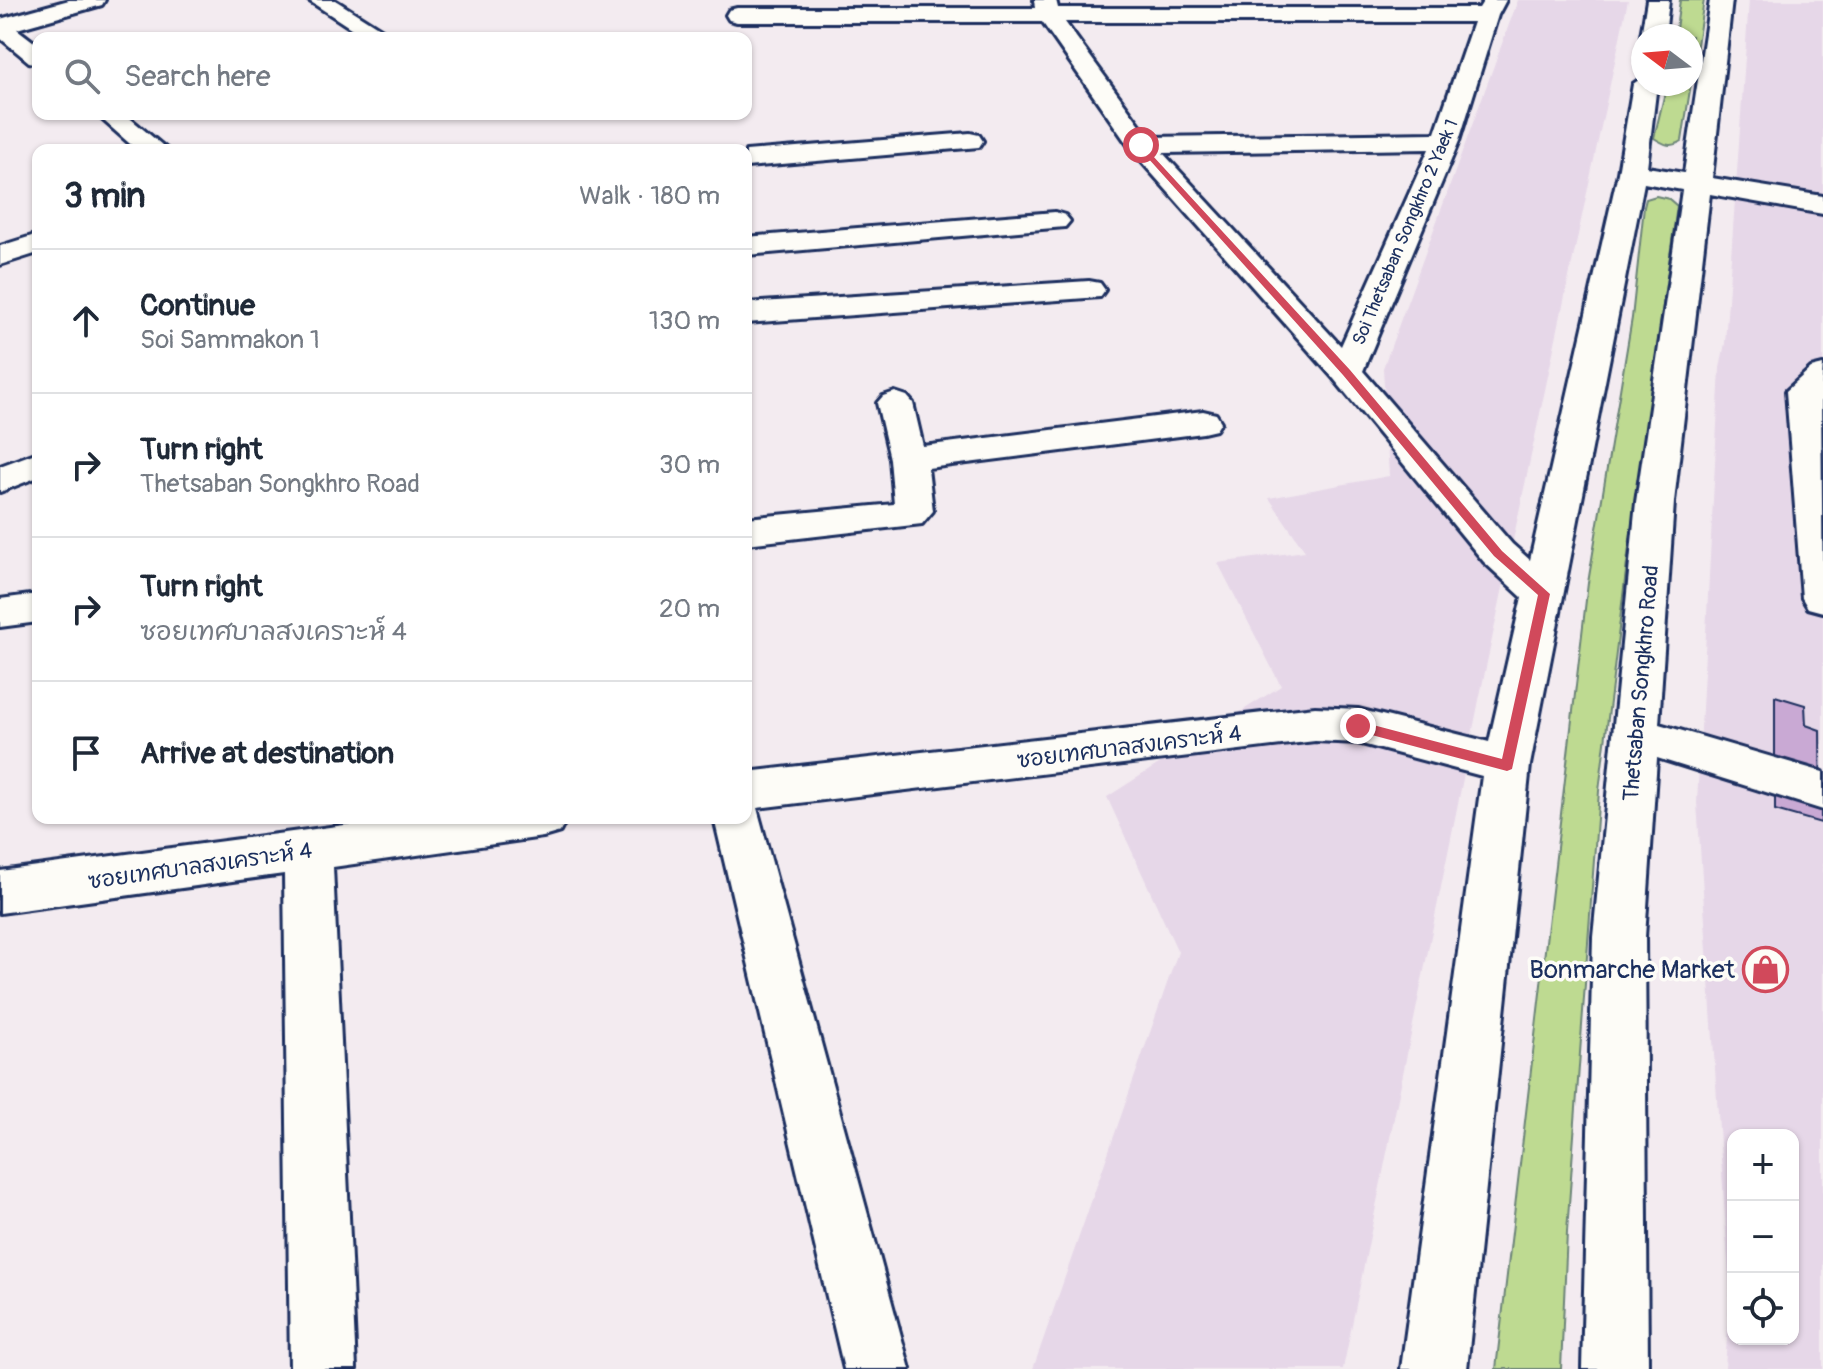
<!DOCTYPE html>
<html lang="en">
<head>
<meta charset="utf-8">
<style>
  body { margin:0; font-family:Pangolin,"Playpen Sans Thai",sans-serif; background:#f2f2f3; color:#1f2937 }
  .controls { position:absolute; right:24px; bottom:24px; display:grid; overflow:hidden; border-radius:16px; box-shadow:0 2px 6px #0004 }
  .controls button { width:72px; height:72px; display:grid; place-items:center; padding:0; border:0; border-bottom:2px solid #e0e1e3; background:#fff; color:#1f2937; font:40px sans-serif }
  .compass { position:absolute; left:1631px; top:24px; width:72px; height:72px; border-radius:50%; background:#fff; box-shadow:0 2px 6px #0004; rotate:286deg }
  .stop { position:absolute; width:24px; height:24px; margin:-18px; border:6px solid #d1495b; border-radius:50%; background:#fff }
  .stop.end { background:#d1495b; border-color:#fff; box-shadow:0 2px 8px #0008 }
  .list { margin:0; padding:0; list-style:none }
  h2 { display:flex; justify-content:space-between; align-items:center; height:104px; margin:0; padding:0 32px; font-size:34px }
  h2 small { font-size:26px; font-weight:400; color:#747a83 }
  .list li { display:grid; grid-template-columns:52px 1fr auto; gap:24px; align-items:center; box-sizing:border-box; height:144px; padding:0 32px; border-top:2px solid #e0e1e3 }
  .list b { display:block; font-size:30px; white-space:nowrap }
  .list p { margin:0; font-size:26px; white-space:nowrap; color:#747a83 }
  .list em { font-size:26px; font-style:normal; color:#747a83 }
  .icon { flex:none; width:44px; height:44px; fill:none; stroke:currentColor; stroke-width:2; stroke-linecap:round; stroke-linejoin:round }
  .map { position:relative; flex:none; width:1823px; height:1369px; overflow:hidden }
  .search { position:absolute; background:#fff; box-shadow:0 2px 6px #0004; left:32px; top:32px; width:720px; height:88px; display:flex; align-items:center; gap:20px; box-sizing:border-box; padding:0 28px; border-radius:16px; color:#747a83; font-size:30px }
  .panel { position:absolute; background:#fff; box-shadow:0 2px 6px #0004; left:32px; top:144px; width:720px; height:680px; border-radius:16px }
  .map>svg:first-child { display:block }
  .built { fill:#e6d7e8; fill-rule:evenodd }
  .green { fill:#beda91; stroke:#6c8478; stroke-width:2 }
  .building { fill:#c9a9d4; stroke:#1b2f5e; stroke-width:2 }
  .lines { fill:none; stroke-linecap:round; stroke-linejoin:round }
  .minor-casing { stroke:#1b2f5e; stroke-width:6 }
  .minor { fill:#fdfcf7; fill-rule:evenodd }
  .route { fill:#d1495b }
  .labels { text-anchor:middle; stroke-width:7; stroke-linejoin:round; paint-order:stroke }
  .far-street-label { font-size:18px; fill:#1b2f5e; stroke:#fdfcf7 }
  .street-label { font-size:22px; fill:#1b2f5e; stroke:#fdfcf7 }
  .near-poi-label { font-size:26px; fill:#1b2f5e; stroke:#fdfcf7; text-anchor:end }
</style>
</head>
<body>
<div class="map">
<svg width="1823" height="1369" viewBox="0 0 1823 1369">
  <rect width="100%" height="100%" fill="#f3ebf0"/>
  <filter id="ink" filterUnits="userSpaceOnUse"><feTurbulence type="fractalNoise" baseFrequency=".0125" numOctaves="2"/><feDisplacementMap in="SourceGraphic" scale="16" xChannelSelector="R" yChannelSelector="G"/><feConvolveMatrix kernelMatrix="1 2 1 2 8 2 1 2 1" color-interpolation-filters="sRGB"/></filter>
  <g filter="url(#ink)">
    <path class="built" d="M 1518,0 L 1628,0 L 1479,700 L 1343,1369 L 1033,1369 L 1178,952 L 1107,797 L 1281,686 L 1218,563 L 1305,551 L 1269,498 L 1389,476 L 1383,368 Z
      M 1749,0 L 1823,0 L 1823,1369 L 1725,1369 L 1730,1291 L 1697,803 L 1720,368 L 1725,343 ZM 1733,1135 L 1793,1135 L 1793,1339 L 1733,1339 Z"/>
    <path class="green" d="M 1680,0 L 1704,0 L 1682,141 C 1671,148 1665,145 1654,138 L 1667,84 L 1691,84 L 1691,36 L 1675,36 Z
      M 1656,196 L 1669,199 L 1677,206 L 1629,547 L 1599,791 L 1567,1232 L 1561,1369 L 1496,1369 L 1588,583 L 1632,318 L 1644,207 L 1646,199 Z"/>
    <path class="building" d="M 1823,388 L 1823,529 L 1811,390 Z
      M 1775,696 L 1805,705 L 1806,725 L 1820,730 L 1821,823 L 1775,810 Z"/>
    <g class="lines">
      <defs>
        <path id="minor" d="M 69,0 L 105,0 L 102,5 L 17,29 L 38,45 L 38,64 L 29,62 L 0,38 L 0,19 Z
          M 308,0 L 335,0 L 395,38 L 366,38 Z
          M 1034,0 L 1056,0 L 1058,8 L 1479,8 L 1484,0 L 1506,0 L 1498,15 L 1459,141 L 1363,371 L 1512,544 L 1530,560 L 1618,173 L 1633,84 L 1643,77 L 1643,84 L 1657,84 L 1647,167 L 1684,173 L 1710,0 L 1732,0 L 1712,178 L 1823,196 L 1823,214 L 1710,194 L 1674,502 L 1659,724 L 1823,772 L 1823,810 L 1657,758 L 1645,937 L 1648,1369 L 1582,1369 L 1593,937 L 1636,502 L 1682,190 L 1644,183 L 1530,765 L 1467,1369 L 1401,1369 L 1482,776 L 1358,743 L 1315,741 L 757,808 L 910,1369 L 844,1369 L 714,818 L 746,818 L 746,772 L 1315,707 L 1358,709 L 1489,742 L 1522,597 L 1484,562 L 1334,379 L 1132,151 L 1042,22 L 737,22 L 729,20 L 726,15 L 729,10 L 737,8 L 1035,8 ZM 1065,22 L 1473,22 L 1435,133 L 1149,137 ZM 1429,149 L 1341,346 L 1163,153 Z
          M 1647,0 L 1669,0 L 1665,36 L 1643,36 L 1643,38 L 1641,36 Z
          M 96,114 L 125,114 L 168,150 L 137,150 Z
          M 970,133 L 979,135 L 983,141 L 979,147 L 746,167 L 746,151 Z
          M 1055,212 L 1065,215 L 1070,221 L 1065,227 L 746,255 L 746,237 Z
          M 38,234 L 38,253 L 0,265 L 0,246 Z
          M 1089,281 L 1100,283 L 1105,290 L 1100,297 L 746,323 L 746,303 Z
          M 1823,365 L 1821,394 L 1823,612 L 1808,608 L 1802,598 L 1786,391 L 1811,368 Z
          M 895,392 L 907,396 L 913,403 L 923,446 L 1203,411 L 1216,414 L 1221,422 L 1216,430 L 1203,433 L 928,468 L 933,511 L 922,524 L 746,544 L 746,518 L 894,504 L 890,459 L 877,403 L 883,396 Z
          M 38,452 L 38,477 L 0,492 L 0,466 Z
          M 38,594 L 38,622 L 0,627 L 0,599 Z
          M 397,818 L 567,818 L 560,832 L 543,837 L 333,867 L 356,1369 L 290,1369 L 284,874 L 0,913 L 0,871 Z"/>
      </defs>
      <use href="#minor" class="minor-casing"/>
      <use href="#minor" class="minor"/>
    </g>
  </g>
  <path class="route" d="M 1141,143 L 1350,370 L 1502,551 L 1550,594 L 1512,769 L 1507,771 L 1353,730 L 1351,726 L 1358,721 L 1502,759 L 1538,595 L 1494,556 L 1343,375 L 1138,147 Z"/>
  <defs>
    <symbol id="shop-ring" viewBox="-11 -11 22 22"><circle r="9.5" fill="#fdfcf7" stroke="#d1495b" stroke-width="1.5"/><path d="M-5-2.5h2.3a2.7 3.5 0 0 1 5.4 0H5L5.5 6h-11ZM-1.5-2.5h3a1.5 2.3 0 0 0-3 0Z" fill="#d1495b"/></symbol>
  </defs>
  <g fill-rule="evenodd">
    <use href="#shop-ring" x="1740" y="944" width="51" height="51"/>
  </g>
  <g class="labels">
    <g class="far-street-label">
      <text transform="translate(1405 232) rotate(-67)" y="6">Soi Thetsaban Songkhro 2 Yaek 1</text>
    </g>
    <g class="street-label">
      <text transform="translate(1640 683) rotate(-85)" y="8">Thetsaban Songkhro Road</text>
      <text transform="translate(1129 746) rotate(-7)" y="8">ซอยเทศบาลสงเคราะห์ 4</text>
      <text transform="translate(200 865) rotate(-8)" y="8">ซอยเทศบาลสงเคราะห์ 4</text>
    </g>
    <g class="near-poi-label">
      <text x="1735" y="978">Bonmarche Market</text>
    </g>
  </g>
</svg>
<div class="controls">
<button>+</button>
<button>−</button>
<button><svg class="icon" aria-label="locate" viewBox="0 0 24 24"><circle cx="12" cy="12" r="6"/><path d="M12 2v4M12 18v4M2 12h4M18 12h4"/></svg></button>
</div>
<svg class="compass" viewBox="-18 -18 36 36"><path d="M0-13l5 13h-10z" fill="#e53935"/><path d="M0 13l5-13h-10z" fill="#747a83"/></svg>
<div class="stop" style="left:1141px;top:145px"></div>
<div class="stop end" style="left:1358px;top:726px"></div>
<div class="search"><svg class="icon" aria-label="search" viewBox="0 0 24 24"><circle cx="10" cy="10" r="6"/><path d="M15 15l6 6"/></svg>Search here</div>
<section class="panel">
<h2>3 min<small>Walk · 180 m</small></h2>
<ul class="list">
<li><svg class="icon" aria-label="ahead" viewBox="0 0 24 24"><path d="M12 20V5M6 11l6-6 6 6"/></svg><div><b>Continue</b><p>Soi Sammakon 1</p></div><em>130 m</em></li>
<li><svg class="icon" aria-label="right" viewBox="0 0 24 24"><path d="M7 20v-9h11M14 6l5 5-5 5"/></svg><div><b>Turn right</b><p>Thetsaban Songkhro Road</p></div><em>30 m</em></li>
<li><svg class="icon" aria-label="right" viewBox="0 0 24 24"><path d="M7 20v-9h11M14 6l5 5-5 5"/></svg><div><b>Turn right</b><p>ซอยเทศบาลสงเคราะห์ 4</p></div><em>20 m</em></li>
<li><svg class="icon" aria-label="arrive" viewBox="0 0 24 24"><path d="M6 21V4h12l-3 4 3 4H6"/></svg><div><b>Arrive at destination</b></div></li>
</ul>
</section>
</div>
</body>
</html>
